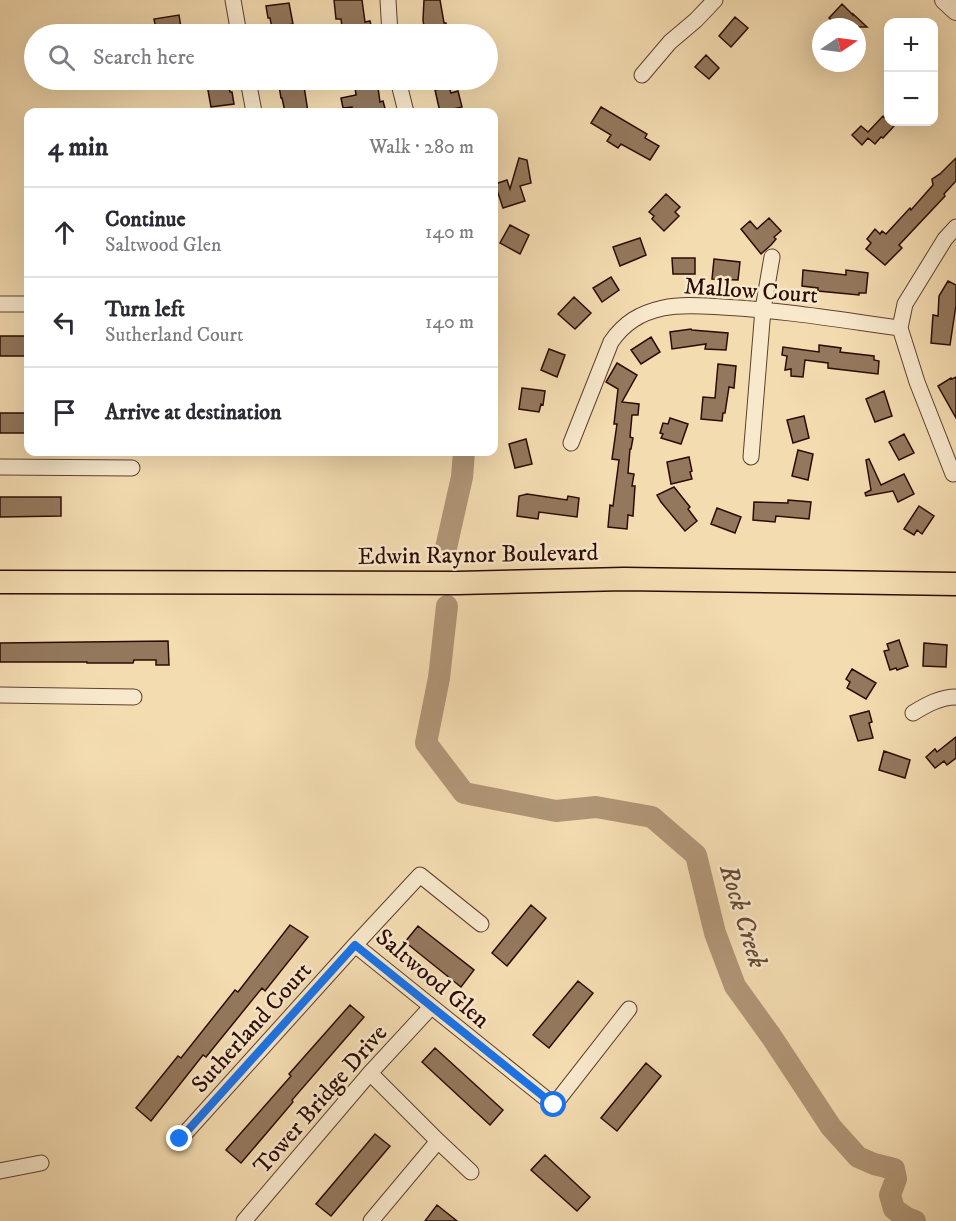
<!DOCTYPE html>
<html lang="en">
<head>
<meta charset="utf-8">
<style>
  body { margin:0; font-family:"IM FELL DW Pica",serif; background:#f7f7f7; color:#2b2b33 }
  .controls { position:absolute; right:18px; top:18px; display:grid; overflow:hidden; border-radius:12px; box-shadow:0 6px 24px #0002 }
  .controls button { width:54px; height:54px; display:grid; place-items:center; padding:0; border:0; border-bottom:2px solid #e1e1e2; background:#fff; color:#2b2b33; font:30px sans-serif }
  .compass { position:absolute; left:812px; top:18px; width:54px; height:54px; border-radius:50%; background:#fff; box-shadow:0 6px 24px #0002; rotate:77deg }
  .stop { position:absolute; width:18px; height:18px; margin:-14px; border:4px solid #1a73e8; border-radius:50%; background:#fff }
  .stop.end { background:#1a73e8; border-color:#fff; box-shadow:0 2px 6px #0008 }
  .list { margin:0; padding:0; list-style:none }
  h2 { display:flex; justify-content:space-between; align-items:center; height:78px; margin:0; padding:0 24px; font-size:26px }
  h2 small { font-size:20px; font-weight:400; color:#7c7c81 }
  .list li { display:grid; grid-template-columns:39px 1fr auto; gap:18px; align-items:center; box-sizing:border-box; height:90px; padding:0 24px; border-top:2px solid #e1e1e2 }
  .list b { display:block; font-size:22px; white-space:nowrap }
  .list p { margin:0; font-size:20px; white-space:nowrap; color:#7c7c81 }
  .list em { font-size:20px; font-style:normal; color:#7c7c81 }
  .icon { flex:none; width:33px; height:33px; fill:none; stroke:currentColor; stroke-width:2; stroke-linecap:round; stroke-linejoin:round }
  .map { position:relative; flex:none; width:956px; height:1221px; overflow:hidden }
  .search { position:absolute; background:#fff; box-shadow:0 6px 24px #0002; left:24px; top:24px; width:474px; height:66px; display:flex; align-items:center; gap:15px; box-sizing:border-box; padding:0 21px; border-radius:33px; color:#7c7c81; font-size:22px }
  .panel { position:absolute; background:#fff; box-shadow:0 6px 24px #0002; left:24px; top:108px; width:474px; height:348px; border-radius:12px }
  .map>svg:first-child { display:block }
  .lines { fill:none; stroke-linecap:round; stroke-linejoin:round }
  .river { stroke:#b09576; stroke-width:22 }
  .building { fill:#94785d; stroke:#2c0c02; stroke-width:1.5 }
  .minor-casing { stroke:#5e402e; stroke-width:17 }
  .tertiary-casing { stroke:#5e402e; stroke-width:20 }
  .primary-casing { stroke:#2c0c02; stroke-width:25 }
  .minor { stroke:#f8e8cc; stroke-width:15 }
  .tertiary { stroke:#f8e8cc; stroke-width:18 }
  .primary { stroke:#f4dcb1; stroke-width:22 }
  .route { stroke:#1a73e8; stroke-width:8 }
  .labels { text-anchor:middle; stroke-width:5; stroke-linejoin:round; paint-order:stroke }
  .street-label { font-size:24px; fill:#2c0c02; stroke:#f8e8cc }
  .water-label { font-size:26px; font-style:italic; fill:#674a36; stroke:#f8e8cc }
</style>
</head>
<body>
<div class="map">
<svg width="956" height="1221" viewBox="0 0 956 1221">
  <rect width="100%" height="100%" fill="#f4dcb1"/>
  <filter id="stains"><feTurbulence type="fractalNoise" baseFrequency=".00333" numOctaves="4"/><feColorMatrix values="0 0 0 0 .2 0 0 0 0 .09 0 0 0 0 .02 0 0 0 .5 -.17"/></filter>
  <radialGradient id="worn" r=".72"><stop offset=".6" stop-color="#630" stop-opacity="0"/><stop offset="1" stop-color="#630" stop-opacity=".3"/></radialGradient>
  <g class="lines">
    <path class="river" d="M 446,548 L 462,477 L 464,452
      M 447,606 L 439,678 L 426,743 L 464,793 L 556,811 L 596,807 L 652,817 L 696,855 L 715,933 L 735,986 L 771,1036 L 831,1127 L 858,1157 L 874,1164 L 894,1169 L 896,1179 L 890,1195 L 894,1209 L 907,1218 L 915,1221"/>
  </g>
  <path class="building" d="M 334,0 L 362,0 L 365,22 L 370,21 L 373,34 L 343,34 L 341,19 L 336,19 Z
    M 424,0 L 440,0 L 444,23 L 446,23 L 447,34 L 425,34 L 423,20 Z
    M 289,3 L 293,24 L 272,28 L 270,18 L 268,18 L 266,6 Z
    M 842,4 L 853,15 L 853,14 L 867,27 L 839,27 L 829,18 Z
    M 179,15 L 182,34 L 157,34 L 154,19 Z
    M 735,17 L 748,28 L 731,47 L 719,36 Z
    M 706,55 L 719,68 L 709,79 L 695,67 Z
    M 278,80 L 303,80 L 308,112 L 285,112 L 282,98 L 281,98 Z
    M 354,80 L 377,80 L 380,102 L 383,101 L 386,112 L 353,112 L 352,107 L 343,108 L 341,98 L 356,95 Z
    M 228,82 L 230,92 L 232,92 L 234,104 L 211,107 L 207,85 Z
    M 449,87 L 451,93 L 458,91 L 462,107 L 440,112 L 435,90 Z
    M 601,107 L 647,134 L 645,138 L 659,146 L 650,160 L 621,144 L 618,148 L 607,141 L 611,135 L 591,123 Z
    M 883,116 L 894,126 L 883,138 L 881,137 L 875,144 L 868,138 L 862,145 L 852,135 L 861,126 L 868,132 Z
    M 519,158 L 527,160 L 531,183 L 520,186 L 525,201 L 503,208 L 495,184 L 507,180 L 510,189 Z
    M 956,158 L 956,181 L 944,194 L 945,196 L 899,245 L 902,248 L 885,265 L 866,249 L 871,243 L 867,239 L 875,229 L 880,234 L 882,231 L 886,234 L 910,208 L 911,210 L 933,185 L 932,179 L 940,174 Z
    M 666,194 L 680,207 L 675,212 L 679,216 L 664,231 L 652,219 L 654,216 L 649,212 Z
    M 769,218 L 781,231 L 774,237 L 776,239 L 771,245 L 761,254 L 741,229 L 750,221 L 757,229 Z
    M 510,225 L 529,235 L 520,254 L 500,243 Z
    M 640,238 L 646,255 L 620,266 L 613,247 Z
    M 672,258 L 695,258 L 695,274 L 673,274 Z
    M 714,259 L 740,262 L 738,280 L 712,279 Z
    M 803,270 L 846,275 L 846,270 L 868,273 L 866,293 L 859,293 L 859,295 L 818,291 L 818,288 L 802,286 Z
    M 611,277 L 619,290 L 602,302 L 593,288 Z
    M 948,281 L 956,285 L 956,305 L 950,345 L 931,343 L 933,315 L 938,316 L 939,296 Z
    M 574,297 L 591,313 L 575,329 L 558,314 Z
    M 691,329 L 692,330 L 728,333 L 726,350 L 705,349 L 706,344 L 672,349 L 670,332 Z
    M 0,336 L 28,336 L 28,356 L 0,356 Z
    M 651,337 L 660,352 L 641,364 L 631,350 Z
    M 819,345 L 841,348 L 840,352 L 874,356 L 874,360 L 879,361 L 878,374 L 828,368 L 828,363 L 805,360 L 803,377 L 791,376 L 791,369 L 785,370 L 787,356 L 782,355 L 783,347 L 819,352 Z
    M 549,349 L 565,355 L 557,377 L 541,370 Z
    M 617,363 L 637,375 L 622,402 L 639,404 L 638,415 L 632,415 L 630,437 L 633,438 L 631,449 L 630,449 L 628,473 L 634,474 L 632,486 L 635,486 L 633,516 L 628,515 L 627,529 L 608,527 L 610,505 L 613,506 L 619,460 L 612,459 L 617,424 L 614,424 L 618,389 L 606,382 Z
    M 718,364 L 736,366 L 734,388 L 729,387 L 725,413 L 723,413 L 722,421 L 701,419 L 703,397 L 715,398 Z
    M 956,377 L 956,418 L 938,386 L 951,378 L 952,379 Z
    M 522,388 L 545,391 L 543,405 L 541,404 L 539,412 L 519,409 Z
    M 884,391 L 892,416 L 875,422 L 866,399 Z
    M 0,413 L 28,413 L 28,433 L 0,433 Z
    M 804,416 L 809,438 L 793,443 L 787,420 Z
    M 670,418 L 688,424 L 681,444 L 661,438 L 663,434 L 660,433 L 663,423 L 668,424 Z
    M 904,434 L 914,453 L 899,460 L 889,442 Z
    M 526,439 L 532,464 L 515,468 L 509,444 Z
    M 798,450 L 813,454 L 808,480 L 792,476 Z
    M 689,457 L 692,471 L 690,472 L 692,479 L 671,484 L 667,462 Z
    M 869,459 L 881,485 L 904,474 L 914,494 L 898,502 L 893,491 L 866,496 L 865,493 L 871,490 L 866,460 Z
    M 674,487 L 690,507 L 688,509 L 697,521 L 685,531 L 661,502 L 657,495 Z
    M 527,494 L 567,500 L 568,496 L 579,498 L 577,517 L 539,512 L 538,519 L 517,516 L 519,496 Z
    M 0,497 L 61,497 L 61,516 L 0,517 Z
    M 788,500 L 811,502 L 809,519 L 776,516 L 775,522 L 753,520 L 754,502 L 788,503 Z
    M 919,506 L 934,516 L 922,534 L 917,530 L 914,535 L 904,529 Z
    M 717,508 L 741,517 L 735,533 L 711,524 Z
    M 899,640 L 908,666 L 897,670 L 896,668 L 890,670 L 884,651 L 889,650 L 887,644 Z
    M 168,641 L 169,665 L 156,665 L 156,660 L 134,660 L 133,663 L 87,663 L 87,662 L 0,662 L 0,643 Z
    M 924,643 L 947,645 L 946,667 L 923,666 Z
    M 852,669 L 876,683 L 866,699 L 847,688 L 850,682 L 846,679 Z
    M 869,711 L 872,722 L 869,723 L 873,738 L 858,741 L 850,716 Z
    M 956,737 L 956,758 L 947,765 L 944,761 L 935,768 L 926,757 L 935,749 L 937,752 Z
    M 884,751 L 910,760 L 905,778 L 879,770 Z
    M 531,905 L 546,918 L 507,966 L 492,953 Z
    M 290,925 L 308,937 L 265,991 L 262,988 L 206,1057 L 203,1055 L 151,1121 L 136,1108 L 178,1056 L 181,1058 L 235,990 L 238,992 Z
    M 418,926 L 474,970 L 461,987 L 405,942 Z
    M 578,981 L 593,993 L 549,1048 L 533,1035 Z
    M 350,1005 L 364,1017 L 292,1100 L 293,1102 L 241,1163 L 226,1150 L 291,1076 L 289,1074 Z
    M 435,1048 L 503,1110 L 490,1125 L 422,1062 Z
    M 646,1063 L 661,1076 L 617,1131 L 601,1118 Z
    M 375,1134 L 390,1146 L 331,1216 L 316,1204 Z
    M 545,1155 L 590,1197 L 577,1211 L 531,1170 Z
    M 437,1205 L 457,1221 L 425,1221 Z"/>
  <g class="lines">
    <defs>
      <path id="minor" d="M 233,0 L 239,34
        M 388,0 L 390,34
        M 642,75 L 670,42 L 696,20 L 715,0
        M 248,80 L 254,112
        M 398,80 L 406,112
        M 0,304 L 28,304
        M 571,443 L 611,342 C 624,323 640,313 663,308 C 682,304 703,306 722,307 C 782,310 841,320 900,328
        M 751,457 L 763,309 L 772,257
        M 0,467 L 132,468
        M 953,474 L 917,382 L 900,328 L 905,304 L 945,239 L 956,227
        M 0,695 L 134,697
        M 913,713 C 926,705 940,697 956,697
        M 355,945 L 554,1105 L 629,1009
        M 370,1073 L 438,1141 L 471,1172
        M 180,1139 L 355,945 L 420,875 L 481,924
        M 0,1171 L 41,1163
        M 244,1221 L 370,1073 L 431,1007
        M 371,1221 L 438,1141"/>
      <path id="tertiary" d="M 944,0 L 956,11"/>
      <path id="primary" d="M 0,582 L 458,583 L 624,579 L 956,584"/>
    </defs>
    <use href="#minor" class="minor-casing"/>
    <use href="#tertiary" class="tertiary-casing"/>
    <use href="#primary" class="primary-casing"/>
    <use href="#minor" class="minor"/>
    <use href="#tertiary" class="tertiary"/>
    <use href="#primary" class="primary"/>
  </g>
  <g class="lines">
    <path class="route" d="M 180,1139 L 355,945 L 554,1105"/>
  </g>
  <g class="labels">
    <g class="street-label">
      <text transform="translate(751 290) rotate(4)" y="8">Mallow Court</text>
      <text transform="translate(478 554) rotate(-1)" y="8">Edwin Raynor Boulevard</text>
      <text transform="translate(433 978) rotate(40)" y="8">Saltwood Glen</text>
      <text transform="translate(251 1027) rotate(-48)" y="8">Sutherland Court</text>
      <text transform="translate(320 1099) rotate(-49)" y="8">Tower Bridge Drive</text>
    </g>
    <g class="water-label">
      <text transform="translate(744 916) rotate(73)" y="9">Rock Creek</text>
    </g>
  </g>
  <rect width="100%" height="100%" filter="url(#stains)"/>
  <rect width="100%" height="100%" fill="url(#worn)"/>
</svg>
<div class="controls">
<button>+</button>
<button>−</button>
</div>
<svg class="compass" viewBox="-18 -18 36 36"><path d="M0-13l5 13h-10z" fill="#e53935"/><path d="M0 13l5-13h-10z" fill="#7c7c81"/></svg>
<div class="stop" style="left:554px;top:1105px"></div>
<div class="stop end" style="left:180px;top:1139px"></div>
<div class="search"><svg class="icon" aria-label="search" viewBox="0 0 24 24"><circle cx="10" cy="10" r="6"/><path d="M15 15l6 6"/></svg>Search here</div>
<section class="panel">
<h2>4 min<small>Walk · 280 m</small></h2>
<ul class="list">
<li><svg class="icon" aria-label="ahead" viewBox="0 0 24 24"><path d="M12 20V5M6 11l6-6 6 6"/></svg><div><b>Continue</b><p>Saltwood Glen</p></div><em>140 m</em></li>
<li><svg class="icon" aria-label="left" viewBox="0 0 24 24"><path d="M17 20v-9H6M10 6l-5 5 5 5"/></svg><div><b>Turn left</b><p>Sutherland Court</p></div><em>140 m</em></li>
<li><svg class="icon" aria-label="arrive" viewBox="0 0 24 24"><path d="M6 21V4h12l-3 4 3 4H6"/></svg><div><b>Arrive at destination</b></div></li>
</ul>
</section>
</div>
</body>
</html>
